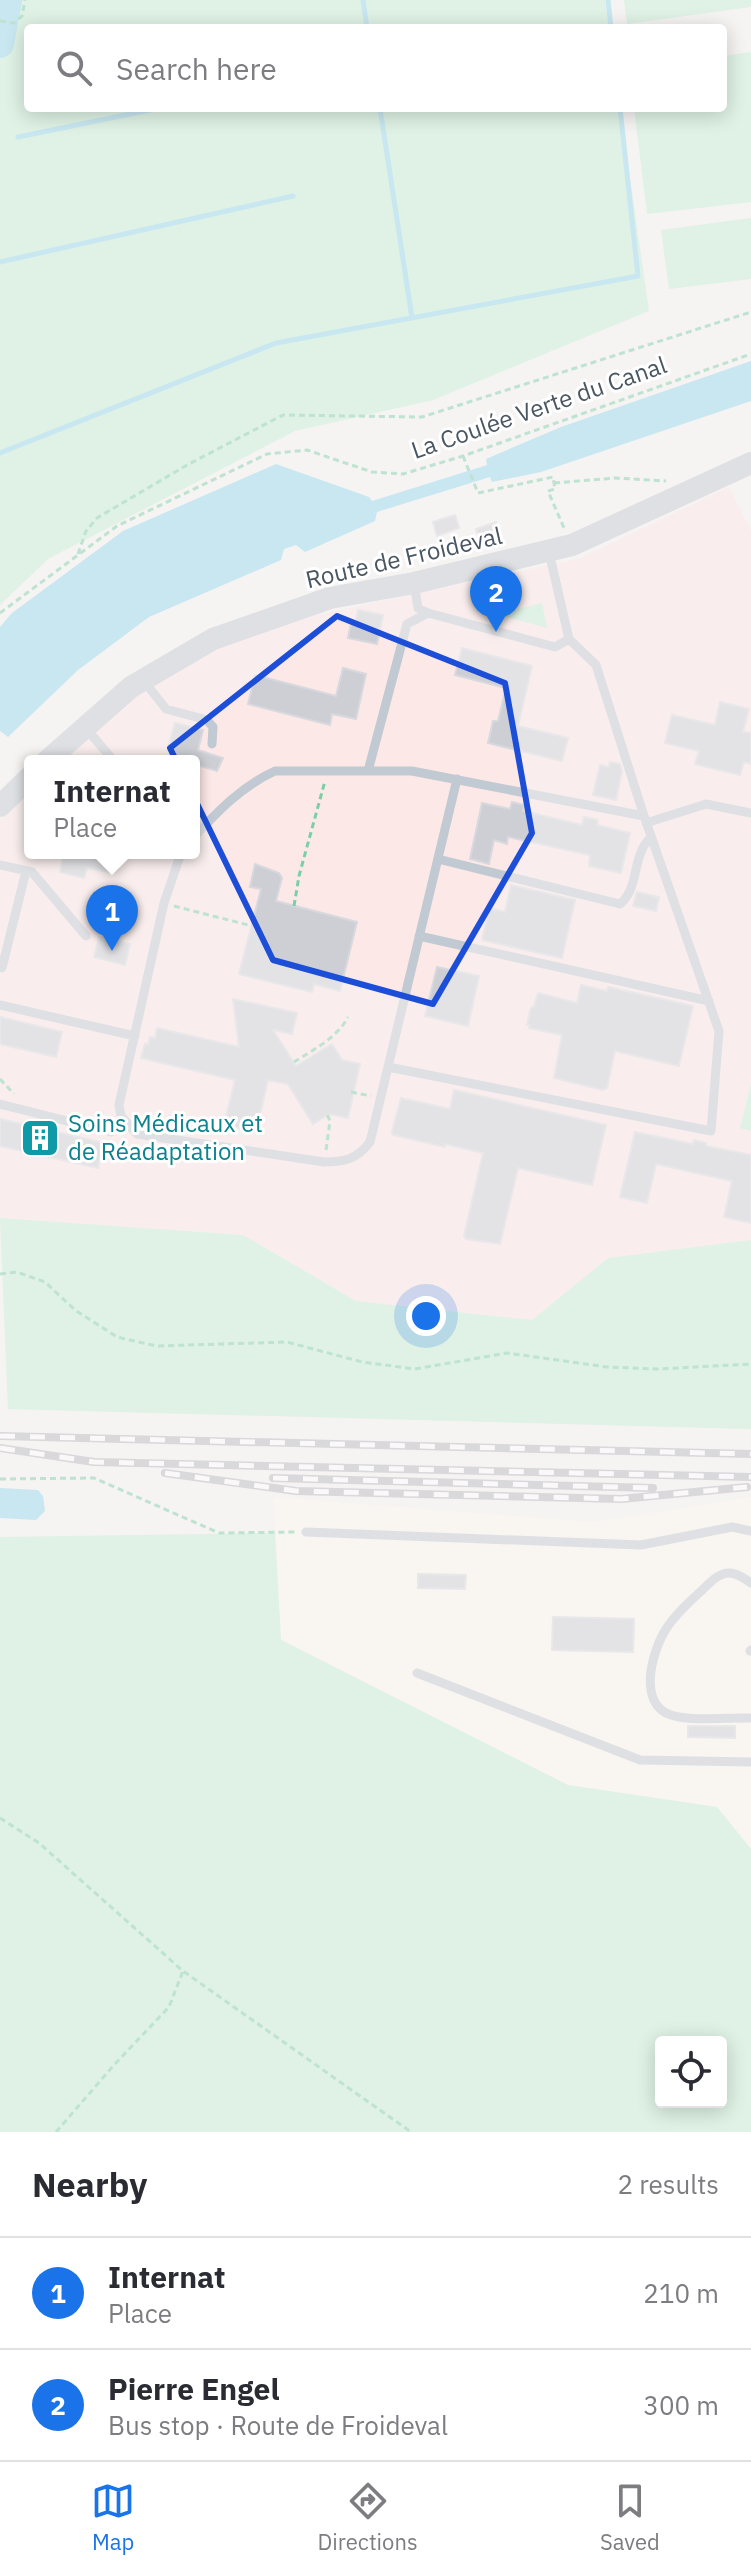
<!DOCTYPE html>
<html lang="en">
<head>
<meta charset="utf-8">
<style>
  body { margin:0; font-family:"IBM Plex Sans",sans-serif; background:#f7f7f7; color:#2b2b33 }
  .controls { position:absolute; right:24px; bottom:24px; display:grid; overflow:hidden; border-radius:8px; box-shadow:0 4px 20px #0003 }
  .controls button { width:72px; height:72px; display:grid; place-items:center; padding:0; border:0; border-bottom:2px solid #e1e1e2; background:#fff; color:#2b2b33; font:40px sans-serif }
  .you { position:absolute; left:426px; top:1316px; width:28px; height:28px; margin:-20px; border:6px solid #fff; border-radius:50%; background:#1a73e8; box-shadow:0 0 0 12px #1a73e833 }
  .badge { display:grid; place-items:center; width:52px; height:52px; border-radius:50%; background:#1a73e8; color:#fff; font-size:26px; font-weight:700 }
  .pin { position:absolute; translate:-50% -66px; filter:drop-shadow(0 2px 4px #0008) }
  .pin::after { content:''; position:absolute; top:42px; width:28px; height:24px; background:inherit; clip-path:polygon(0 0,100% 0,50% 100%) }
  .popup { position:absolute; left:24px; top:755px; width:176px; height:104px; box-sizing:border-box; display:grid; place-content:center; border-radius:8px; background:#fff; filter:drop-shadow(0 2px 6px #0005); font-size:26px; white-space:nowrap; color:#7c7c81 }
  .popup b { font-size:30px; color:#2b2b33 }
  .popup::after { content:''; position:absolute; left:50%; top:100%; margin-left:-16px; border:16px solid transparent; border-top-color:#fff }
  .list { margin:0; padding:0; list-style:none }
  h2 { display:flex; justify-content:space-between; align-items:center; height:104px; margin:0; padding:0 32px; font-size:34px }
  h2 small { font-size:26px; font-weight:400; color:#7c7c81 }
  .list li { display:grid; grid-template-columns:52px 1fr auto; gap:24px; align-items:center; box-sizing:border-box; height:112px; padding:0 32px; border-top:2px solid #e1e1e2 }
  .list b { display:block; font-size:30px; white-space:nowrap }
  .list p { margin:0; font-size:26px; white-space:nowrap; color:#7c7c81 }
  .list em { font-size:26px; font-style:normal; color:#7c7c81 }
  .icon { flex:none; width:44px; height:44px; fill:none; stroke:currentColor; stroke-width:2; stroke-linecap:round; stroke-linejoin:round }
  .map { position:relative; flex:none; width:751px; height:2132px; overflow:hidden }
  .search { position:absolute; background:#fff; box-shadow:0 4px 20px #0003; left:24px; right:24px; top:24px; height:88px; display:flex; align-items:center; gap:20px; box-sizing:border-box; padding:0 28px; border-radius:8px; color:#7c7c81; font-size:30px }
  .sheet { height:328px; background:#fff }
  nav { display:flex; justify-content:space-around; align-items:center; box-sizing:border-box; height:112px; border-top:2px solid #e1e1e2; background:#fff; font-size:22px; color:#7c7c81 }
  nav a { display:grid; justify-items:center; gap:4px }
  nav .on { color:#1a73e8 }
  .map>svg:first-child { display:block }
  .commercial { fill:#fdf9ef }
  .medical { fill:#fce8e6 }
  .green { fill:#c3f1d5; fill-rule:evenodd }
  .water { fill:#90daee }
  .lines { fill:none; stroke-linecap:round; stroke-linejoin:round }
  .stream { stroke:#90daee; stroke-width:5 }
  .river { stroke:#90daee; stroke-width:28 }
  .building { fill:#cdcfd5; stroke:#d7d9de; stroke-width:2 }
  .path { stroke:#7ad0a6; stroke-width:3; stroke-dasharray:6 4; stroke-linecap:butt }
  .service { stroke:#c1cad2; stroke-width:9 }
  .tertiary { stroke:#c1cad2; stroke-width:22 }
  .rail-casing { stroke:#b5b8bd; stroke-width:8 }
  .rail { stroke:#fff; stroke-width:5; stroke-dasharray:15; stroke-linecap:butt }
  .marked { fill:none; stroke:#1d4ed8; stroke-width:6; stroke-linejoin:round }
  .labels { text-anchor:middle; stroke-width:6; stroke-linejoin:round; paint-order:stroke }
  .street-label { font-size:24px; fill:#4a5661; stroke:#fff }
  .culture-label { font-size:24px; fill:#0d838f; stroke:#fff; text-anchor:start }
</style>
</head>
<body>
<div class="map">
<svg width="751" height="2132" viewBox="0 0 751 2132">
  <rect width="100%" height="100%" fill="#f5f3f3"/>
  <path class="commercial" d="M 274,1497 L 593,1522 L 751,1497 L 751,1849 L 717,1807 L 568,1785 L 281,1639 Z"/>
  <path class="medical" d="M 729,487 L 751,531 L 751,1084 L 740,1127 L 751,1131 L 751,1240 L 608,1258 L 532,1320 L 356,1301 L 243,1235 L 0,1218 L 0,819 L 30,792 L 30,853 L 194,853 L 194,761 L 64,761 L 130,700 L 201,655 L 289,621 L 581,558 Z"/>
  <path class="green" d="M 0,0 L 605,0 L 609,28 L 28,28 L 28,108 L 620,108 L 649,311 L 433,400 L 295,431 L 48,559 L 0,605 Z
    M 624,0 L 751,0 L 751,7 L 627,24 Z
    M 751,52 L 751,202 L 647,214 L 634,108 L 723,108 L 723,56 Z
    M 751,218 L 751,279 L 669,289 L 661,230 Z
    M 542,603 L 547,628 L 496,614 Z
    M 751,1084 L 751,1131 L 740,1128 Z
    M 0,1218 L 243,1235 L 356,1301 L 532,1320 L 608,1258 L 751,1240 L 751,1429 L 8,1409 Z
    M 275,1533 L 281,1640 L 568,1785 L 717,1807 L 751,1849 L 751,2132 L 0,2132 L 0,1537 ZM 661,2042 L 721,2042 L 721,2102 L 661,2102 Z"/>
  <path class="water" d="M 751,361 L 751,401 L 541,472 L 492,482 L 490,477 L 377,512 L 375,521 L 305,552 L 296,545 L 284,549 L 281,560 L 149,617 L 78,670 L 8,737 L 0,731 L 0,627 L 12,613 L 123,531 L 276,464 L 369,497 L 372,501 L 487,465 L 486,459 L 561,427 Z
    M 0,1488 L 38,1490 L 43,1496 L 45,1511 L 36,1520 L 0,1518 Z"/>
  <g class="lines">
    <path class="stream" d="M 363,0 L 367,28
      M 608,0 L 611,28
      M 380,108 L 412,318
      M 18,137 L 160,108
      M 0,262 L 293,196
      M 0,453 L 276,343 L 638,276 L 620,108"/>
    <path class="river" d="M 0,44 L 8,0"/>
  </g>
  <path class="building" d="M 455,515 L 459,528 L 437,536 L 433,522 Z
    M 496,522 L 500,536 L 481,543 L 476,529 Z
    M 358,610 L 383,615 L 377,644 L 348,638 L 351,623 L 355,624 Z
    M 462,648 L 532,666 L 518,726 L 568,738 L 562,761 L 488,743 L 493,721 L 498,721 L 506,688 L 455,675 Z
    M 343,668 L 366,674 L 356,719 L 332,714 L 330,725 L 248,704 L 255,675 L 336,696 Z
    M 720,702 L 749,709 L 743,732 L 751,733 L 751,764 L 744,762 L 740,775 L 695,764 L 699,751 L 665,743 L 672,715 L 715,725 Z
    M 175,723 L 203,730 L 198,750 L 223,758 L 217,771 L 194,764 L 194,761 L 170,761 L 174,746 L 169,745 Z
    M 610,762 L 620,764 L 622,771 L 616,800 L 593,795 L 600,765 L 609,767 Z
    M 512,802 L 524,805 L 523,811 L 582,825 L 584,817 L 598,820 L 597,825 L 630,833 L 621,873 L 589,866 L 590,855 L 508,837 L 507,844 L 494,840 L 489,864 L 470,859 L 482,803 L 510,809 Z
    M 64,853 L 112,857 L 109,872 L 87,868 L 84,878 L 60,872 Z
    M 255,864 L 279,873 L 282,878 L 276,901 L 357,922 L 340,991 L 314,984 L 312,992 L 239,974 L 261,889 L 250,887 Z
    M 511,885 L 575,900 L 562,958 L 482,940 L 489,908 L 505,912 Z
    M 637,892 L 659,897 L 656,911 L 633,906 Z
    M 99,937 L 130,944 L 125,965 L 94,957 Z
    M 437,967 L 479,976 L 468,1026 L 425,1016 Z
    M 581,985 L 607,991 L 608,987 L 693,1006 L 679,1066 L 615,1051 L 607,1088 L 603,1090 L 554,1078 L 562,1035 L 529,1028 L 530,1025 L 527,1025 L 530,1011 L 532,1007 L 534,1007 L 538,993 L 577,1003 Z
    M 233,999 L 297,1013 L 292,1034 L 273,1030 L 296,1066 L 332,1044 L 342,1060 L 360,1064 L 348,1118 L 329,1114 L 313,1124 L 288,1084 L 268,1080 L 256,1132 L 224,1125 L 235,1080 L 141,1058 L 145,1044 L 148,1045 L 150,1037 L 155,1038 L 157,1028 L 239,1047 Z
    M 0,1017 L 62,1032 L 56,1057 L 0,1044 Z
    M 454,1090 L 606,1125 L 592,1185 L 518,1168 L 500,1244 L 466,1239 L 464,1236 L 483,1153 L 445,1144 L 445,1147 L 393,1135 L 392,1132 L 401,1098 L 450,1109 Z
    M 0,1119 L 104,1143 L 98,1168 L 0,1146 Z
    M 635,1132 L 693,1144 L 694,1140 L 706,1143 L 706,1146 L 751,1155 L 751,1223 L 724,1217 L 732,1181 L 656,1164 L 647,1203 L 620,1197 Z
    M 418,1574 L 466,1575 L 465,1589 L 418,1588 Z
    M 553,1617 L 634,1619 L 633,1652 L 552,1650 Z
    M 688,1726 L 735,1726 L 735,1738 L 688,1737 Z"/>
  <g class="lines">
    <path class="path" d="M 0,21 L 14,23 L 22,16 L 25,0
      M 463,456 L 478,493 L 553,477 L 555,489 L 548,491 L 564,528
      M 554,483 L 615,478 L 666,481
      M 78,554 L 86,531 L 97,518 L 187,465 L 283,415 L 422,417 L 751,312
      M 0,613 L 117,526 L 267,454 L 307,450 L 372,472 L 403,474 L 463,456 L 751,354
      M 174,906 L 252,926
      M 294,906 L 299,876 L 325,781
      M 294,1062 C 313,1050 337,1038 348,1017
      M 0,1079 L 14,1094
      M 351,1092 L 371,1096
      M 326,1150 L 330,1121 L 327,1114
      M 0,1274 L 17,1272 L 45,1282 L 75,1310 L 117,1337 L 156,1346 L 287,1342 L 362,1362 L 415,1369 L 507,1353 L 607,1367 L 658,1369 L 751,1364
      M 0,1479 L 94,1478 L 219,1533 L 297,1532
      M 0,1818 L 39,1843 L 183,1971 L 411,2132
      M 56,2132 L 114,2065 L 169,2007 L 183,1971"/>
    <path class="service" d="M 414,583 L 418,608 L 428,613 L 555,647 L 569,639 L 549,552
      M 143,680 L 166,709 L 207,720 L 213,727 L 212,744
      M 85,727 L 112,759 L 116,761
      M 368,771 L 407,624 L 428,613
      M 646,823 L 706,804 L 751,813
      M 194,837 C 218,811 242,786 275,771 L 412,771 L 644,816
      M 181,853 L 164,903 L 119,1105 L 121,1116 L 137,1134 L 324,1162 C 345,1162 357,1159 370,1142 L 457,779
      M 438,859 L 620,904 C 640,888 631,856 651,837
      M 0,865 L 32,872 L 86,936
      M 419,936 L 709,1001
      M 2,968 L 26,871
      M 0,1005 L 135,1036
      M 388,1067 L 711,1131 L 719,1031 L 644,816 L 596,665 L 569,639
      M 0,1104 L 111,1132 L 127,1124
      M 306,1532 L 641,1545 L 732,1527 L 751,1531
      M 751,1583 C 744,1578 737,1573 729,1573 C 717,1573 707,1586 699,1593 C 687,1604 675,1615 666,1629 C 652,1651 637,1704 671,1715 C 692,1722 729,1717 751,1718
      M 750,1651 L 751,1650
      M 417,1673 L 640,1760 L 751,1762"/>
    <path class="tertiary" d="M 47,761 L 131,687 L 213,639 L 330,598 L 414,583 L 572,545 L 751,463
      M 0,806 L 30,777"/>
    <defs>
      <path id="rail" d="M 0,1436 L 751,1454
        M 0,1448 L 94,1462 L 751,1477
        M 165,1473 L 296,1491 L 621,1499 L 747,1487
        M 273,1478 L 653,1488"/>
    </defs>
    <use href="#rail" class="rail-casing"/>
    <use href="#rail" class="rail"/>
  </g>
  <path d="M0 0H751V2132H0ZM 337,616 L 505,683 L 532,833 L 433,1004 L 273,960 L 170,748 Z" fill="#f5f3f3" fill-opacity=".55" fill-rule="evenodd"/>
  <path class="marked" d="M 337,616 L 505,683 L 532,833 L 433,1004 L 273,960 L 170,748 Z"/>
  <defs>
    <symbol id="building-square" viewBox="-11 -11 22 22"><rect x="-9" y="-9" width="18" height="18" rx="4" fill="#0f9aa8" stroke="#fff"/><path d="M-4-6H4V6H1V3H-1V6H-4ZM-2.5-4.3h1.7v1.8h-1.7ZM.8-4.3h1.7v1.8H.8ZM-2.5-1h1.7V.8h-1.7ZM.8-1h1.7V.8H.8Z" fill="#fff"/></symbol>
  </defs>
  <g fill-rule="evenodd">
    <use href="#building-square" x="18" y="1116" width="44" height="44"/>
  </g>
  <g class="labels">
    <g class="street-label">
      <text transform="translate(539 408) rotate(-19)" y="8">La Coulée Verte du Canal</text>
      <text transform="translate(404 558) rotate(-13)" y="8">Route de Froideval</text>
    </g>
    <g class="culture-label">
      <text x="68" y="1132">Soins Médicaux et<tspan x="68" dy="28">de Réadaptation</tspan></text>
    </g>
  </g>
</svg>
<div class="controls">
<button><svg class="icon" aria-label="locate" viewBox="0 0 24 24"><circle cx="12" cy="12" r="6"/><path d="M12 2v4M12 18v4M2 12h4M18 12h4"/></svg></button>
</div>
<div class="you"></div>
<div class="pin badge" style="left:112px;top:951px">1</div>
<div class="popup"><b>Internat</b>Place</div>
<div class="pin badge" style="left:496px;top:632px">2</div>
<div class="search"><svg class="icon" aria-label="search" viewBox="0 0 24 24"><circle cx="10" cy="10" r="6"/><path d="M15 15l6 6"/></svg>Search here</div>
</div>
<section class="sheet">
<h2>Nearby<small>2 results</small></h2>
<ul class="list">
<li><span class="badge">1</span><div><b>Internat</b><p>Place</p></div><em>210 m</em></li>
<li><span class="badge">2</span><div><b>Pierre Engel</b><p>Bus stop · Route de Froideval</p></div><em>300 m</em></li>
</ul>
</section>
<nav>
<a class="on"><svg class="icon" aria-label="map" viewBox="0 0 24 24"><path d="M3 6l6-2 6 2 6-2v14l-6 2-6-2-6 2zM9 4v14M15 6v14"/></svg>Map</a>
<a><svg class="icon" aria-label="directions" viewBox="0 0 24 24"><path d="M12 3l9 9-9 9-9-9zM9 14v-3h6M13 9l2 2-2 2"/></svg>Directions</a>
<a><svg class="icon" aria-label="saved" viewBox="0 0 24 24"><path d="M7 4h10v16l-5-4-5 4z"/></svg>Saved</a>
</nav>
</body>
</html>
